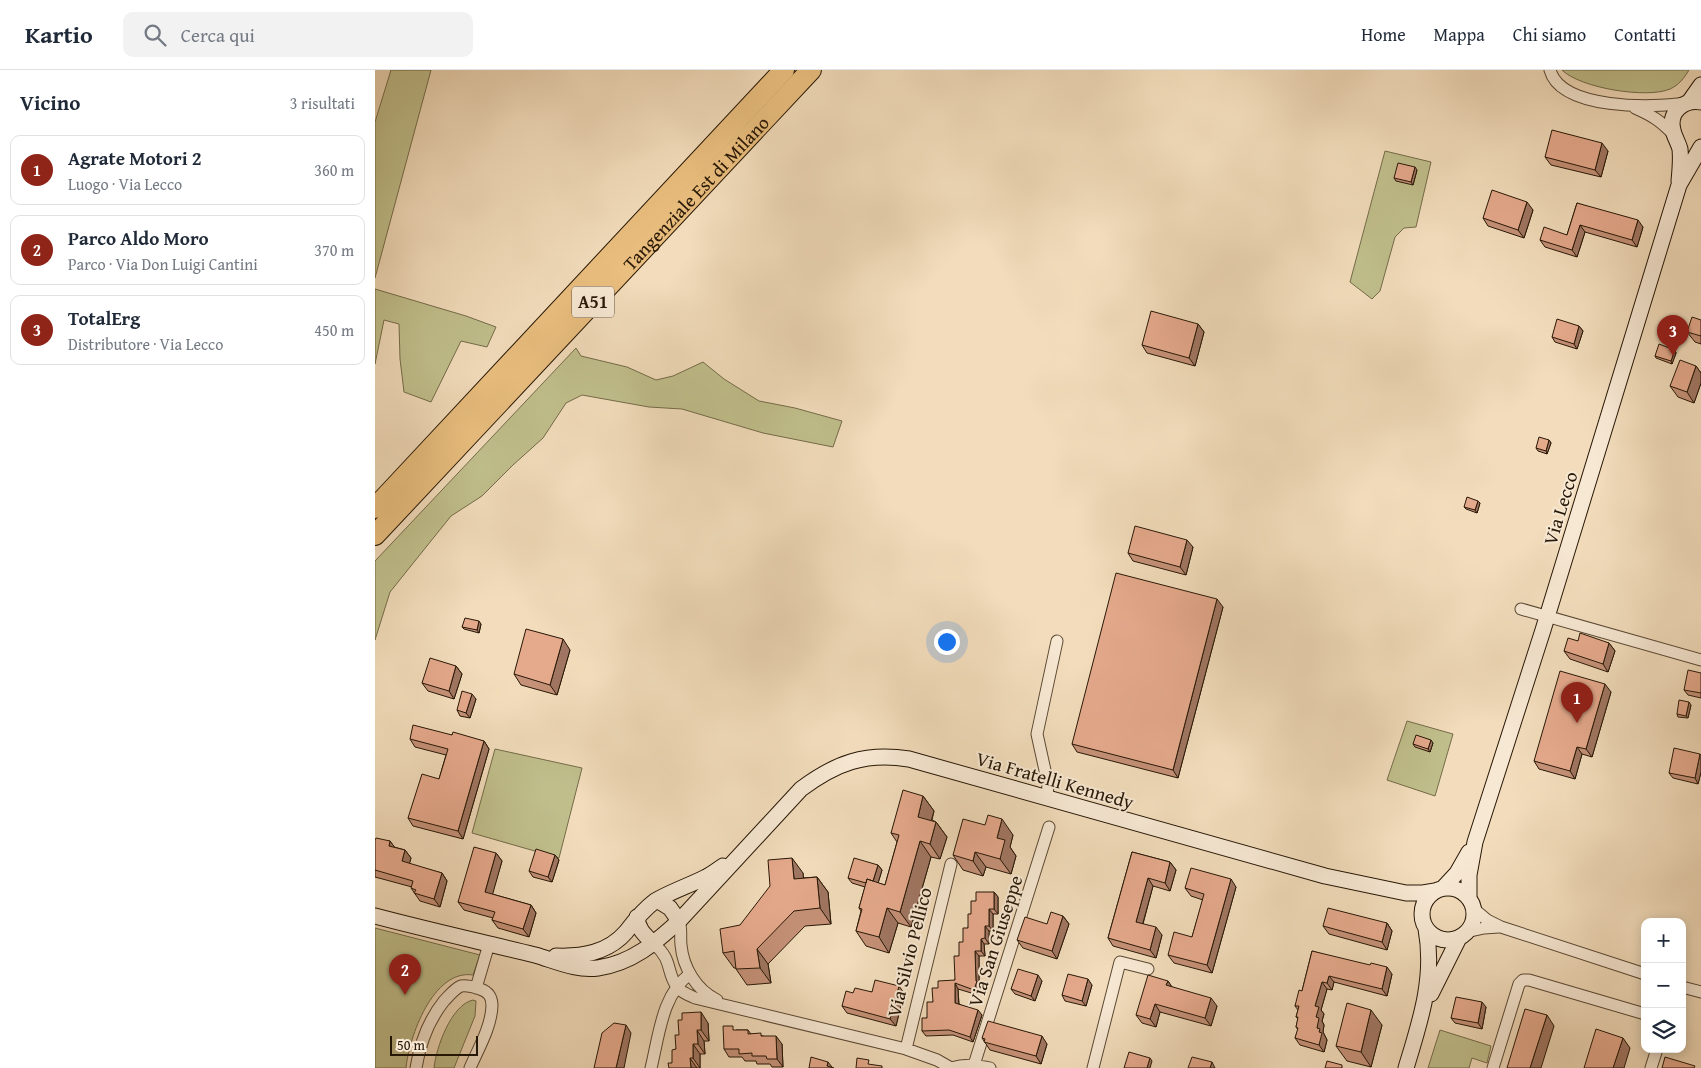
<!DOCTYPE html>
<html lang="it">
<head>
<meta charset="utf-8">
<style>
  body { margin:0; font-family:"Gentium Book Plus",serif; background:#f2f2f3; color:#1f2937 }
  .controls { position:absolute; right:15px; bottom:15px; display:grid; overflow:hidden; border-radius:10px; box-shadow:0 2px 12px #0003 }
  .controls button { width:45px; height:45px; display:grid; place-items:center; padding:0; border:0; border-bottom:1px solid #e0e1e3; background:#fff; color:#1f2937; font:25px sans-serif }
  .scale { position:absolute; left:15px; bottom:12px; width:88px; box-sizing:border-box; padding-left:5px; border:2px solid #271706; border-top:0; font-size:14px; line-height:18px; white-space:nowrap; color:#271706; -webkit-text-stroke:4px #f7e8d3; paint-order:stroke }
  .you { position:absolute; left:571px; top:571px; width:18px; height:18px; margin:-12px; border:4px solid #fff; border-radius:50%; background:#1a73e8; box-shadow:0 0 0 8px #1a73e833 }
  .badge { display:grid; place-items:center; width:32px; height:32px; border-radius:50%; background:#8f2418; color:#fff; font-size:16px; font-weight:700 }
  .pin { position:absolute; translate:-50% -41px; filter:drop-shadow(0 1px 2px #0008) }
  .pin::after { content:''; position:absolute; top:26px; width:18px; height:15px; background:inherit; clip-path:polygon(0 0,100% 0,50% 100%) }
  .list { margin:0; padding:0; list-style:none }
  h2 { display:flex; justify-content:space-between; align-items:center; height:65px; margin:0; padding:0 20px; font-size:21px }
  h2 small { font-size:16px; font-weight:400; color:#747a83 }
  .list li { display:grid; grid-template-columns:32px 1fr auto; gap:15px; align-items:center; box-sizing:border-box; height:70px; margin:0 10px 10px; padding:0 10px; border:1px solid #e0e1e3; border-radius:10px }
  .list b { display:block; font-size:19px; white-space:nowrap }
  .list p { margin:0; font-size:16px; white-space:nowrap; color:#747a83 }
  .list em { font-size:16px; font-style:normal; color:#747a83 }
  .icon { flex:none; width:28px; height:28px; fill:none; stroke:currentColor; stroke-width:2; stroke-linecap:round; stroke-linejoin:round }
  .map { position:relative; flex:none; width:1326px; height:998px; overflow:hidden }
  header { display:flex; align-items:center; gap:30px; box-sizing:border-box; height:70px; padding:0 25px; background:#fff; border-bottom:1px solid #e0e1e3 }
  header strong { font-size:24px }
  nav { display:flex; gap:28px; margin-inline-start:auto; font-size:18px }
  .search { width:350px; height:45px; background:#f2f2f3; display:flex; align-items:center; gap:12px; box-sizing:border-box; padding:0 18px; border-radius:10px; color:#747a83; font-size:19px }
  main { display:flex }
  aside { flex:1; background:#fff }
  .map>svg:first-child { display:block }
  .green { fill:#c0bf8c; stroke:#746b49 }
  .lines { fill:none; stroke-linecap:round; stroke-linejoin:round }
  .street-casing { stroke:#5a4833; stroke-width:13 }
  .secondary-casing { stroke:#271706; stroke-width:17 }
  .highway-casing { stroke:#271706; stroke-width:22 }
  .street { stroke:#f7e8d3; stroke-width:11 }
  .secondary { stroke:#f7e8d3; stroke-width:15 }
  .highway { stroke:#e9be7e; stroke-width:20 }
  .wall { fill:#c59178; stroke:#271706 }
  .shaded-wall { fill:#a07662; stroke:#271706 }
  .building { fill:#e5a98c; stroke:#271706 }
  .labels { text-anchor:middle; stroke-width:4; stroke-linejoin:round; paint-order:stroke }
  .shield { fill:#f7e8d3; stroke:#655644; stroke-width:1 }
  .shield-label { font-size:18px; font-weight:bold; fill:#271706 }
  .street-label { font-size:19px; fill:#271706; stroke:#f7e8d3 }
</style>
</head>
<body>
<header>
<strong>Kartio</strong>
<div class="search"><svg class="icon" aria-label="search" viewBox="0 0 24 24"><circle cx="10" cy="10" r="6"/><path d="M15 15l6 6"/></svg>Cerca qui</div>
<nav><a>Home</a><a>Mappa</a><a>Chi siamo</a><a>Contatti</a></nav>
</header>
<main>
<aside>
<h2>Vicino<small>3 risultati</small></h2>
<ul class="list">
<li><span class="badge">1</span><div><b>Agrate Motori 2</b><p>Luogo · Via Lecco</p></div><em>360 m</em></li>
<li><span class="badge">2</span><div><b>Parco Aldo Moro</b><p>Parco · Via Don Luigi Cantini</p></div><em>370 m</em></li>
<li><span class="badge">3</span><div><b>TotalErg</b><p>Distributore · Via Lecco</p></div><em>450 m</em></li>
</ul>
</aside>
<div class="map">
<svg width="1326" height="998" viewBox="0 0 1326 998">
  <rect width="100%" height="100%" fill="#f2dcbb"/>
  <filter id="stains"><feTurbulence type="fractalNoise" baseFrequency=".004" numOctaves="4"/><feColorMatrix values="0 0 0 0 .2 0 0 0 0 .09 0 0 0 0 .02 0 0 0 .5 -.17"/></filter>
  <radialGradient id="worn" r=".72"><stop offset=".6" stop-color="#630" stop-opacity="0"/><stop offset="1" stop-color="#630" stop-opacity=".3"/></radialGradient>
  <path class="green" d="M 16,0 L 56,0 L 0,208 L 0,52 Z
    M 1187,0 L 1314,0 C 1309,8 1304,15 1295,19 C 1272,29 1205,18 1187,0 Z
    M 1010,81 L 1056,92 L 1041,157 L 1029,158 L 1020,167 L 1005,221 L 997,229 L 975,212 Z
    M 0,219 L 91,246 L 121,257 L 112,277 L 86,271 L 56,332 L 29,322 L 25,289 L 24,254 L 9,250 L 0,294 Z
    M 201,278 L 206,286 L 252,297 L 281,310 L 298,306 L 328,292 L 349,309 L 384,331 L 420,338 L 467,351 L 458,377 L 388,363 L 307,339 L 274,337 L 207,325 L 191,333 L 168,368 L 138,395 L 107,426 L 76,446 L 15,522 L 0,570 L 0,491 Z
    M 1032,651 L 1078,664 L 1060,726 L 1012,710 Z
    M 120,679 L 207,698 L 184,788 L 97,763 Z
    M 0,858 L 105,885 L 98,905 C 58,899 34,967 31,998 L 0,998 Z
    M 98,930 L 101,931 L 100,946 L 79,998 L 59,998 C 61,978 76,935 98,930 Z
    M 1065,960 L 1116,976 L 1112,993 L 1097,988 L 1094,998 L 1053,998 Z"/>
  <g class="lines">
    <defs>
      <path id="street" d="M 1175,0 C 1186,40 1278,38 1310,33
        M 1260,38 C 1278,46 1286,51 1300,66
        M 1146,539 L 1326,590
        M 672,729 L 673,714 L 662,664 L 682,571
        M 1099,839 L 1112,850 L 1126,857 L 1270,904
        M 304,851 C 307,859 305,866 306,875 C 308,897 321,920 342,930
        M 1091,862 L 1109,858 L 1124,857
        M 279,874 C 298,890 291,902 302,917 C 307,923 314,925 320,928 L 531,979 L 562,990 L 576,998
        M 1307,917 L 1326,922
        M 101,918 L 114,874
        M 531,979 L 576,794
        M 599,995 L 674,757
        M 41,998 C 45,973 53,951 69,931 C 74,926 79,919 86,916 C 93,915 99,917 105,919 C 114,922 117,927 117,936 C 116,958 103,979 95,998
        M 276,998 C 284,966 287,924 315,904
        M 576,998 C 590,994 601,995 615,998
        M 718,998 L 745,892 L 773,899
        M 1118,998 L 1144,914 L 1148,910 L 1154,910 L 1270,944
        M 1276,998 L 1282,979"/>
      <path id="secondary" d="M 1314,32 L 1326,15
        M 1304,111 C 1305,101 1306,89 1305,79 C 1303,72 1299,66 1298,60 C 1293,42 1309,29 1326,32
        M1047 844a26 26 0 1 1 52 0a26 26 0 1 1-52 0Z
        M 1068,818 L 1082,803 L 1094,782
        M 1094,829 L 1094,805 L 1100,772 L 1168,560 L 1304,115 L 1326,77
        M 0,846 C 53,860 107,872 160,885 C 181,891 201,901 223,898 C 257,893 280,873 304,851 L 295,838 L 282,830
        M 262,847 C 263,860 270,865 279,874
        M 304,851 L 426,719 C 461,693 490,682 534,689 L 950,806 L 1031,823 L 1048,823 L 1060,821
        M 181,886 C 207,887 233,883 251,862 C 260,850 268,840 280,831 C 295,822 313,816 329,808 C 336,805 342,800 348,796
        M 1056,924 L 1084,868
        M 1031,998 C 1045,952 1060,908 1051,859"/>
      <g id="highway">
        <path d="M 0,438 L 409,0"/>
        <path id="s1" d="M 0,465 L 436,0"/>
      </g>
    </defs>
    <use href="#street" class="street-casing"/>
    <use href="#secondary" class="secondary-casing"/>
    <use href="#highway" class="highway-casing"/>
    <use href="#street" class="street"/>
    <use href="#secondary" class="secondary"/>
    <use href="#highway" class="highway"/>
  </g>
  <path class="wall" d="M 1233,81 L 1226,107 L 1176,95 L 1170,87 Z
    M 1042,100 L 1038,115 L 1021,111 L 1019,108 Z
    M 1202,133 L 1268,157 L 1262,177 L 1210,162 L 1202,187 L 1170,177 L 1165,170 L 1192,165 Z
    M 1158,140 L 1149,168 L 1113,156 L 1108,148 Z
    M 1326,250 L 1326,274 L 1320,272 L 1312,262 Z
    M 823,254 L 829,262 L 820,296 L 772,283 L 767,275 Z
    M 1204,256 L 1208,261 L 1202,279 L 1180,272 L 1177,267 Z
    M 1300,280 L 1301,283 L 1297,294 L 1281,288 L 1280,286 Z
    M 1321,296 L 1326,303 L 1326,313 L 1319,333 L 1303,327 L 1295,316 Z
    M 1174,370 L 1176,373 L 1172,384 L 1163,381 L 1161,378 Z
    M 1105,433 L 1102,443 L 1091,439 L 1089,437 Z
    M 818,477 L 811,505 L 758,491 L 753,483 Z
    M 848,537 L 803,708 L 702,682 L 697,674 Z
    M 106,554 L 104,563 L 89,559 L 87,557 Z
    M 1203,571 L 1234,573 L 1240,581 L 1233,602 L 1195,589 L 1189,581 Z
    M 195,580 L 182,625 L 146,615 L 139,604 Z
    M 81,596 L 87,604 L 79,629 L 53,621 L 47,613 Z
    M 1326,603 L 1326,628 L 1313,625 L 1309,620 Z
    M 1236,622 L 1217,687 L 1207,684 L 1200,709 L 1164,699 L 1159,691 Z
    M 101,629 L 95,648 L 85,646 L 82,640 Z
    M 1316,635 L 1313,648 L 1303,647 L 1302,644 Z
    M 77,665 L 109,671 L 114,679 L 88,769 L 38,756 L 33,748 L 64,709 L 71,685 L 40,677 L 35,669 Z
    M 1058,673 L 1055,682 L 1040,677 L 1038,674 Z
    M 1326,685 L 1326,702 L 1323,714 L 1298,708 L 1294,703 Z
    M 548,726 L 559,741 L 557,750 L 561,752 L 572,767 L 565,789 L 556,787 L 536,857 L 523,853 L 514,883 L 491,876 L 481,861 L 486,841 L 484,838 L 490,817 L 477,813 L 473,808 L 503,795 L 507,800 L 503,813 L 510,815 L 522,772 L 516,763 Z
    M 638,765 L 635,777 L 641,786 L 636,804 L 611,797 L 608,806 L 588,800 L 578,785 Z
    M 0,770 L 15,771 L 19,777 L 30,780 L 36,788 L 34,794 L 67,803 L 72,811 L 65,837 L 45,831 L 36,818 L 37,817 L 0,807 Z
    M 757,782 L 795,792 L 801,800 L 795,821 L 778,816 L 768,854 L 787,865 L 781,888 L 738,876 L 733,868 Z
    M 121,783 L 127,791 L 117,824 L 156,835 L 161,843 L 154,867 L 123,858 L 117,850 L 118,848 L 89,840 L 83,832 Z
    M 180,785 L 184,790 L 177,812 L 158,807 L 154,801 Z
    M 428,803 L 428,808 L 442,807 L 453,822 L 456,854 L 430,856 L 393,894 L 396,913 L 372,915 L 361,899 L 361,898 L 359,898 L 348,883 L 365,855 Z
    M 861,817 L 837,903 L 799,893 L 793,885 L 817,867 L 828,830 L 816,826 L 810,818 Z
    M 619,822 L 623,827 L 623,844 L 618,844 L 618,861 L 614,861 L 614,874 L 609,874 L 610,886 L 604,886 L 604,914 L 606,916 L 603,925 L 583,919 L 584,934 L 607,945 L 598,972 L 578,965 L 551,966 L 547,961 L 563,918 L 580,910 L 584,886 L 593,858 L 596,844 L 601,831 Z
    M 688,846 L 694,854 L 682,889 L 648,878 L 642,870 Z
    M 1012,853 L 1017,861 L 1012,880 L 954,864 L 948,856 Z
    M 937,881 L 1017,904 L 1012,926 L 959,912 L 957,920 L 952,919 L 946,940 L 949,944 L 947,951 L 949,955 L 948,962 L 952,970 L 949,982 L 925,975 L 920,968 L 923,960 L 921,957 L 923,949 L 921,947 L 923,940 L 920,936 L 927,921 Z
    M 667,911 L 660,931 L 640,924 L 636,919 Z
    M 793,911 L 797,917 L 842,936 L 836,956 L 785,942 L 781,957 L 767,953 L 761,945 Z
    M 717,915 L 711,936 L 690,931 L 687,925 Z
    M 497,922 L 529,923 L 521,956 L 472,943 L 467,936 L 478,923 Z
    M 1111,937 L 1107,959 L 1080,953 L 1076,948 Z
    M 333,953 L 334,971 L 329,971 L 330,984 L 325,984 L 325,998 L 294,998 L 297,993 L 301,979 L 304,965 Z
    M 1007,955 L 996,997 L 972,991 L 961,976 Z
    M 361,960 L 373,960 L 376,964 L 388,966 L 407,974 L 408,997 L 397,997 L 395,994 L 382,994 L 381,991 L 370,991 L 367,987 L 354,987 L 349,979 Z
    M 607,968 L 672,974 L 666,994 L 615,980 Z"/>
  <path class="shaded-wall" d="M 1227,73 L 1233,81 L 1226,107 L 1220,100 Z
    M 1040,97 L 1042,100 L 1038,115 L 1036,112 Z
    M 1152,132 L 1158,140 L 1149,168 L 1143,160 Z
    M 1263,150 L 1268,157 L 1262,177 L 1257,170 Z
    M 1205,155 L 1210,162 L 1202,187 L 1197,180 Z
    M 823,254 L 829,262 L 820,296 L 814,288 Z
    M 1204,256 L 1208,261 L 1202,279 L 1199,274 Z
    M 1300,280 L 1301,283 L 1297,294 L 1296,291 Z
    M 1321,296 L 1326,303 L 1326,313 L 1319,333 L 1312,322 Z
    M 1174,370 L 1176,373 L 1172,384 L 1171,381 Z
    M 1103,431 L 1105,433 L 1102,443 L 1100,440 Z
    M 812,470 L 818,477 L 811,505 L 805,497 Z
    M 842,529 L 848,537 L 803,708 L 798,700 Z
    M 104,551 L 106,554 L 104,563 L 102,560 Z
    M 188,569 L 195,580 L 182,625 L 175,615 Z
    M 1234,573 L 1240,581 L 1233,602 L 1228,594 Z
    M 81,596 L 87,604 L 79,629 L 74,621 Z
    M 1230,614 L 1236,622 L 1217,687 L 1211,679 Z
    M 97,624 L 101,629 L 95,648 L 91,643 Z
    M 1314,632 L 1316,635 L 1313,648 L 1311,646 Z
    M 1056,670 L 1058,673 L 1055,682 L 1053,679 Z
    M 109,671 L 114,679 L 88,769 L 83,761 Z
    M 1202,677 L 1207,684 L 1200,709 L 1195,701 Z
    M 1325,684 L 1326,685 L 1326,702 L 1323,714 L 1320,708 Z
    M 548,726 L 559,741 L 553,762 L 543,747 Z
    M 627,749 L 638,765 L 635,777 L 641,786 L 636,804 L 625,789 L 622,768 Z
    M 561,752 L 572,767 L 565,789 L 555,774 Z
    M 15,771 L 21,779 L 14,776 Z
    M 545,771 L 556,787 L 536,857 L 525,842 Z
    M 30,780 L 36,788 L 33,799 L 27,791 Z
    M 600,782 L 611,797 L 608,806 L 598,791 Z
    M 121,783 L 127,791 L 116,830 L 110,822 Z
    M 180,785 L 184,790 L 177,812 L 173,807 Z
    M 417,788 L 428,803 L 430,825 L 419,809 Z
    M 795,792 L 801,800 L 795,821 L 790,813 Z
    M 503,795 L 507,800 L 501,820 L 497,815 Z
    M 67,803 L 72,811 L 65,837 L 59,829 Z
    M 442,807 L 453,822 L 456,854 L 445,838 Z
    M 773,808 L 778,816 L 766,860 L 761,852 Z
    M 856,809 L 861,817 L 837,903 L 832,895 Z
    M 619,822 L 623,827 L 623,844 L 619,839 Z
    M 156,835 L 161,843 L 154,867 L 148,859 Z
    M 512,838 L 523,853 L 514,883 L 504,867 Z
    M 614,839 L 618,844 L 618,861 L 614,856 Z
    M 688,846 L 694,854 L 682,889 L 677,881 Z
    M 1012,853 L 1017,861 L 1012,880 L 1007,872 Z
    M 610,856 L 614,861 L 614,874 L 610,868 Z
    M 781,857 L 787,865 L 781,888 L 775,880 Z
    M 606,869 L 609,874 L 610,886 L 606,881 Z
    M 382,879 L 393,894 L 396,913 L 385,898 Z
    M 600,881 L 604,886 L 604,914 L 606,916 L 603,925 L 599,920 L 601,911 Z
    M 1012,897 L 1017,904 L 1012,926 L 1007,919 Z
    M 663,905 L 667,911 L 660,931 L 656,926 Z
    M 954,906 L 959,912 L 957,920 L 952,913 Z
    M 713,909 L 717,915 L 711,936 L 707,931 Z
    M 793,911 L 798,919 L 791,915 Z
    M 947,912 L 952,919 L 946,940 L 949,944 L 947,951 L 949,955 L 948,962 L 952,970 L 949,982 L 944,975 L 940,936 Z
    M 580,913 L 583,919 L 584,938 L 580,933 Z
    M 524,916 L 529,923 L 521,956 L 515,949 Z
    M 836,928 L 842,936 L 836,956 L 830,948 Z
    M 1107,932 L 1111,937 L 1107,959 L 1103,953 Z
    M 780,934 L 785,942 L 781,957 L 775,949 Z
    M 603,940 L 607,945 L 598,972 L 595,967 Z
    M 996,940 L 1007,955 L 996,997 L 986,982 Z
    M 326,942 L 333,953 L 334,971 L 326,960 Z
    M 1172,945 L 1179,956 L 1166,998 L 1155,998 Z
    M 251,955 L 256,963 L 249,998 L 241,998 Z
    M 322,960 L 329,971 L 330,984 L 323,974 Z
    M 401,966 L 407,974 L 408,997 L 402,989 Z
    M 667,966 L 672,974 L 666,994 L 661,986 Z
    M 1248,968 L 1255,978 L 1249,998 L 1238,998 Z
    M 318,974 L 325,984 L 325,998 L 318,988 Z
    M 315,988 L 322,998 L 316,998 Z
    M 775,988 L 777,991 L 775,998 L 772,998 Z
    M 453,992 L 457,997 L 457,998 L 452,996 Z
    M 837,992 L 840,998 L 835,998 Z"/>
  <path class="building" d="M 1177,60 L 1227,73 L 1220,100 L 1170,87 Z
    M 1023,93 L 1040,97 L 1036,112 L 1019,108 Z
    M 1117,120 L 1152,132 L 1143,160 L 1108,148 Z
    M 1202,133 L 1263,150 L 1257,170 L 1205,155 L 1197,180 L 1165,170 L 1169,157 L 1192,165 Z
    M 776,241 L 823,254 L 814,288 L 767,275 Z
    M 1317,247 L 1326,250 L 1326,266 L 1312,262 Z
    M 1182,249 L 1204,256 L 1199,274 L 1177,267 Z
    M 1284,274 L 1300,280 L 1296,291 L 1280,286 Z
    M 1305,290 L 1321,296 L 1312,322 L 1295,316 Z
    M 1164,367 L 1174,370 L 1171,381 L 1161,378 Z
    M 1092,427 L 1103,431 L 1100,440 L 1089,437 Z
    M 760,456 L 812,470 L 805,497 L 753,483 Z
    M 741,503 L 842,529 L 798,700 L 697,674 Z
    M 90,548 L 104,551 L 102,560 L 87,557 Z
    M 151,559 L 188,569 L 175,615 L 139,604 Z
    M 1205,563 L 1234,573 L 1228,594 L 1189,581 L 1193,568 L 1203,571 Z
    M 55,588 L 81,596 L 74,621 L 47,613 Z
    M 1313,600 L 1326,603 L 1326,623 L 1309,620 Z
    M 1185,601 L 1230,614 L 1211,679 L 1202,677 L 1195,701 L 1159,691 Z
    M 87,621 L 97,624 L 91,643 L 82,640 Z
    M 1304,630 L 1314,632 L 1311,646 L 1302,644 Z
    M 38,655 L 77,665 L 78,662 L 109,671 L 83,761 L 33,748 L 47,704 L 64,709 L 73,679 L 35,669 Z
    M 1041,665 L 1056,670 L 1053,679 L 1038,674 Z
    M 1299,678 L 1325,684 L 1320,708 L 1294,703 Z
    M 528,720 L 548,726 L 543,747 L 561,752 L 555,774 L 545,771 L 525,842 L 512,838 L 504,867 L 481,861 L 487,839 L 484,838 L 492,809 L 510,815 L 524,765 L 516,763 Z
    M 613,745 L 627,749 L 622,768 L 630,770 L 625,789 L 600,782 L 598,791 L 578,785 L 588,749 L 610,755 Z
    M 1,768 L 15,771 L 14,776 L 30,780 L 27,791 L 67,803 L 59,829 L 39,823 L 41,820 L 36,818 L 38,811 L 0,800 L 0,770 Z
    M 99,777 L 121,783 L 110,822 L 156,835 L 148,859 L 117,850 L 120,842 L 83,832 Z
    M 161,779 L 180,785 L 173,807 L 154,801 Z
    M 757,782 L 795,792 L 790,813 L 773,808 L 761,852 L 781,857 L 775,880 L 733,868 Z
    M 417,788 L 419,809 L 442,807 L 445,838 L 419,841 L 382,879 L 385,898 L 361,899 L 359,881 L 348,883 L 345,859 L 365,855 L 395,816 L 393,790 Z
    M 479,788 L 503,795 L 498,811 L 492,809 L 491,813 L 473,808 Z
    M 816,798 L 856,809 L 832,895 L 793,885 L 799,862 L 817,867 L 829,824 L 810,818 Z
    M 601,822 L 619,822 L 619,839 L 614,839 L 614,856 L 610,856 L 610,868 L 606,869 L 606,881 L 600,881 L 601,911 L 602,911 L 599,920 L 580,913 L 580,933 L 603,940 L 595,967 L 574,960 L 547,961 L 547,948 L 552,948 L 552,932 L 558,932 L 557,918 L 563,918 L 563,911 L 580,910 L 579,886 L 584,886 L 584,872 L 588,872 L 588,858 L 593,858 L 593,844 L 596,844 L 596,831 L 601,831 Z
    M 953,838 L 1012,853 L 1007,872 L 948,856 Z
    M 676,842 L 688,846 L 677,881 L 642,870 L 650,847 L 672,854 Z
    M 937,881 L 995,895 L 996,893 L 1012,897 L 1007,919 L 954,906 L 952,913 L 947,912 L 940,936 L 944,937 L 941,947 L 944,948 L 942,958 L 945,959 L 944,962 L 947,963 L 944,975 L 920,968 L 923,958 L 921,957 L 923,947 L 921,947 L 924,936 L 920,936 L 924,920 L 927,921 Z
    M 643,899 L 663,905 L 656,926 L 636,919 Z
    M 693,904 L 713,909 L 707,931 L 687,925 Z
    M 773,905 L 793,911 L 791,915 L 836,928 L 830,948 L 780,934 L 775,949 L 761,945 Z
    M 500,910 L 524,916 L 515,949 L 467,936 L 471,921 L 478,923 L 480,918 L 497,922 Z
    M 1081,927 L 1107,932 L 1103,953 L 1076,948 Z
    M 972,933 L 996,940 L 986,982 L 961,976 Z
    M 1150,939 L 1172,945 L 1155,998 L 1132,998 Z
    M 326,942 L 326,960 L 322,960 L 323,974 L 318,974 L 318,988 L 315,988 L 316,998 L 294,998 L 293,993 L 297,993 L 297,980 L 301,979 L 300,965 L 304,965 L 303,950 L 307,950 L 307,943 Z
    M 613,951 L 667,966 L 661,986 L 609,972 L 610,969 L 607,968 Z
    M 239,953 L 251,955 L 241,998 L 219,998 L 227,963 Z
    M 348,956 L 358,956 L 358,960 L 373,960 L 373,964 L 386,963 L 386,966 L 401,966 L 402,989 L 392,989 L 391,986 L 377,986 L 377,983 L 364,984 L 364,979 L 349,979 Z
    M 1221,959 L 1248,968 L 1238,998 L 1209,998 Z
    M 754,982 L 775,988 L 772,998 L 749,998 Z
    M 436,987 L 453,992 L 452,996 L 459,998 L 434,998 Z
    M 817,987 L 837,992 L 835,998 L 813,998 Z
    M 1290,987 L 1320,996 L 1319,998 L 1287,998 Z
    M 482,988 L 494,990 L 493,994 L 507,996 L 507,998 L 481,998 Z
    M 952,991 L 967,995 L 967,998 L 950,998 Z"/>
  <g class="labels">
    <rect class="shield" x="197" y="216.5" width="42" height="31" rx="4"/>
    <g class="shield-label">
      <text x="218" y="238">A51</text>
    </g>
    <g class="street-label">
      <text dy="7" stroke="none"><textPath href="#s1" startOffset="469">Tangenziale Est di Milano</textPath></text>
      <text transform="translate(1185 438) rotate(-73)" y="7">Via Lecco</text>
      <text transform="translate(680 710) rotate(16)" y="7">Via Fratelli Kennedy</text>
      <text transform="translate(620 871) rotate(-72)" y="7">Via San Giuseppe</text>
      <text transform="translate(534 882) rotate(-76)" y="7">Via Silvio Pellico</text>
    </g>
  </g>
  <rect width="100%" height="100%" filter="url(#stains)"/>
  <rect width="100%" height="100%" fill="url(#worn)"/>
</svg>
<div class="controls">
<button>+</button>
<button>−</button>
<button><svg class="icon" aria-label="layers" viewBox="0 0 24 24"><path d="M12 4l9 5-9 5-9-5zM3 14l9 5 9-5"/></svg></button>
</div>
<div class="scale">50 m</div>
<div class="you"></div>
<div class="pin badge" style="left:1202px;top:653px">1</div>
<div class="pin badge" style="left:30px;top:925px">2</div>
<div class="pin badge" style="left:1298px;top:286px">3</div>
</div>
</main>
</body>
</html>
